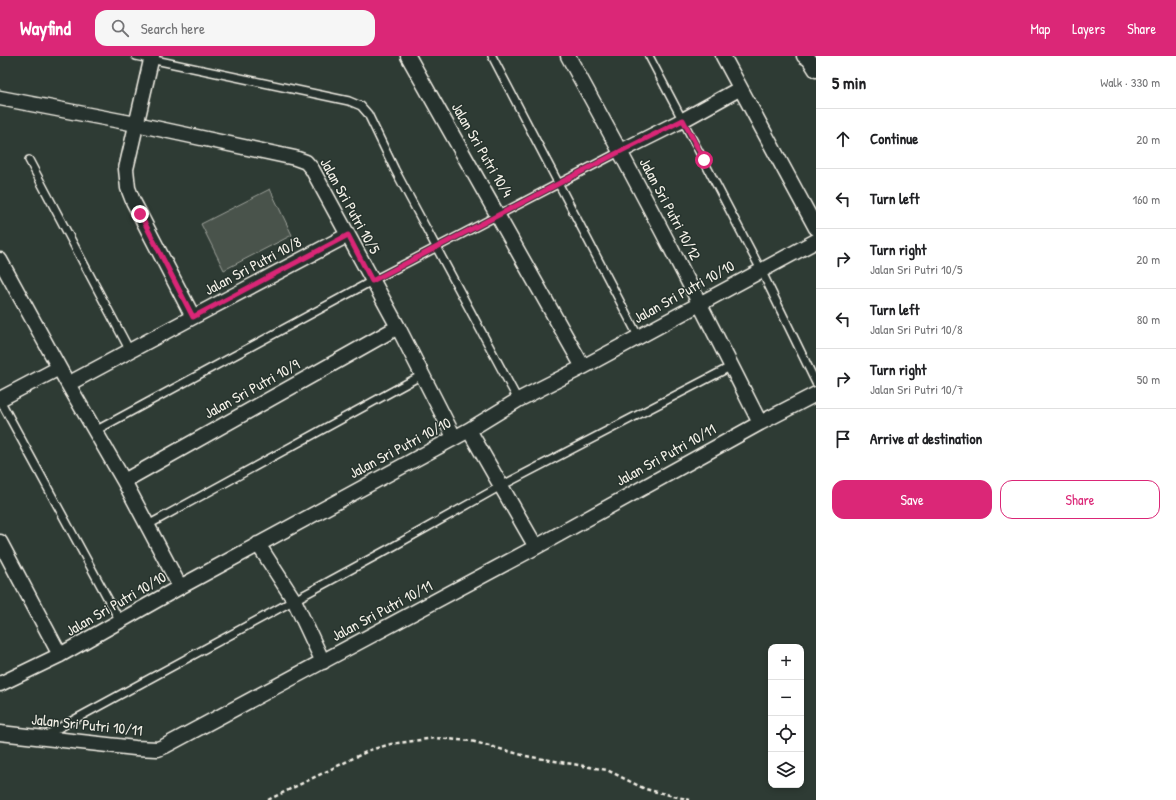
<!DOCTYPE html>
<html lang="en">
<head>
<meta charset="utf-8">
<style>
  body { margin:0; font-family:"Patrick Hand",sans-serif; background:#f6f6f6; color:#202124 }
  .controls { position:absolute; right:12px; bottom:12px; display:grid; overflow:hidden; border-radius:8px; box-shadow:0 2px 6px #0003 }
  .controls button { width:36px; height:36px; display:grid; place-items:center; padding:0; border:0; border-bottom:1px solid #e0e0e0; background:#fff; color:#202124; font:20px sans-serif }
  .stop { position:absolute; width:12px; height:12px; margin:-9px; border:3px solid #db2777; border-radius:50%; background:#fff }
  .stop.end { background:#db2777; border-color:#fff; box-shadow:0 1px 4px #0008 }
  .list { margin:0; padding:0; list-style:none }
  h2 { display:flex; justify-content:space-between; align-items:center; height:52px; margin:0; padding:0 16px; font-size:17px }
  h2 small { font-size:13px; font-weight:400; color:#757577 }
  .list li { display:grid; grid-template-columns:26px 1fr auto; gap:12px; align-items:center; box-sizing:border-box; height:60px; padding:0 16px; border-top:1px solid #e0e0e0 }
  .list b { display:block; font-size:15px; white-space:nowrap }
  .list p { margin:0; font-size:13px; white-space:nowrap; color:#757577 }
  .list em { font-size:13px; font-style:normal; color:#757577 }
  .actions { display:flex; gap:8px; padding:12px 16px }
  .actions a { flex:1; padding:9px 0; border:1px solid #db2777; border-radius:12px; text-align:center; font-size:14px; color:#db2777 }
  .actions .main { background:#db2777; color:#fff }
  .icon { flex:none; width:22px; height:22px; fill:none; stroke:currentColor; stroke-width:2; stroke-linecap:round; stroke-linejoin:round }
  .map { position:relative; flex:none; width:816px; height:744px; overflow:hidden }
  header { display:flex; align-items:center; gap:24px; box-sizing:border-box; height:56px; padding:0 20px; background:#db2777; color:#fff }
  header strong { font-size:19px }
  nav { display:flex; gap:22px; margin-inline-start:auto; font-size:14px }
  .search { width:280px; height:36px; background:#f6f6f6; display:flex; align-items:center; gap:10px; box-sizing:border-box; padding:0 14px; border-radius:12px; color:#757577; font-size:15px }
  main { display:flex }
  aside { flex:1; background:#fff }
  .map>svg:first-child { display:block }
  .green { fill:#48524c; stroke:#9ea29a }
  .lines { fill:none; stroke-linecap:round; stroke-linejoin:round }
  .lane-casing { stroke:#f4f1e8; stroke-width:10 }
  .street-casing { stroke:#f4f1e8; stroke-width:17 }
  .path { stroke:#f4f1e8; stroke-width:2.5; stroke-dasharray:4 3; stroke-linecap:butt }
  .lane { stroke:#26332d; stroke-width:7 }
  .street { stroke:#26332d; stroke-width:14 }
  .route { stroke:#db2777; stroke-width:5 }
  .labels { text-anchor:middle; stroke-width:3; stroke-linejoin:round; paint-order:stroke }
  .street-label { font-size:15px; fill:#f4f1e8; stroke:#26332d }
</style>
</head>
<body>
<header>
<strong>Wayfind</strong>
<div class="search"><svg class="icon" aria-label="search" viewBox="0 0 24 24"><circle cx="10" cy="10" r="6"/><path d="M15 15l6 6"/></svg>Search here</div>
<nav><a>Map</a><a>Layers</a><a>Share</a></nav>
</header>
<main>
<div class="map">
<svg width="816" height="744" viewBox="0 0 816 744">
  <rect width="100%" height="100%" fill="#2e3b34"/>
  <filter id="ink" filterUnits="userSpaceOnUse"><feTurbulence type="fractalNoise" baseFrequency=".025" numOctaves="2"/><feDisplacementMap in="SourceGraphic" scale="8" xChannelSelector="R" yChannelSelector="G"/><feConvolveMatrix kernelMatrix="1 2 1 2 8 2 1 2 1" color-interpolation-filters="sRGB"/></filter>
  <g filter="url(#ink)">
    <path class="green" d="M 270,133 L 292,179 L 224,214 L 201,168 Z"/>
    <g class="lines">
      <defs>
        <path id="lane" d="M 136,0 L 349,45 L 361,50 L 368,58 L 395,114 L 518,344
          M 492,0 L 638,280
          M 649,0 L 761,214 L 816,327
          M 29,104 L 130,295
          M 0,344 L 120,565
          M 95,375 L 372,225 L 621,95
          M 148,469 L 422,319
          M 44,680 L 394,490 L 501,430 L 732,310"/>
        <path id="street" d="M 152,0 L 126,113 L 128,132 L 133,145 L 193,261
          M 408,0 L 583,311
          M 568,0 C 635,121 698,243 760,367
          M 723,0 L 816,172
          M 804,0 L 809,3 L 816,14
          M 0,42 L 136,68 L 295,102 L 306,106 L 312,113 L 398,271 L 454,381
          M 621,95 L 683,64 L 739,33
          M 0,204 L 68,328 L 124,425 L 180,531
          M 68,328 L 193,261 L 348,179
          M 0,343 L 59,312
          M 469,374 L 536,491
          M 124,425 L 398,271
          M 0,486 L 60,599
          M 258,488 L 294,544 L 323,606
          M 0,628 L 60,599 L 180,531 L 469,374 L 518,344 L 583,311 L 816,185
          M 0,677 L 135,692 L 158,693 L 165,690 L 536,491 L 760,367 L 816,338"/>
      </defs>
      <use href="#lane" class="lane-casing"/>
      <use href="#street" class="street-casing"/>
      <path class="path" d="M 268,744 L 370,694 L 391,688 L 435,682 L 471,685 L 526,700 L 607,714 L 645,733 L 690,744"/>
      <use href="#lane" class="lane"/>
      <use href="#street" class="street"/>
    </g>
  </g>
  <g class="lines" filter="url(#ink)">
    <path class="route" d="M 140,158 L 193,261 L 348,179 L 372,225 L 621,95 L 683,64 L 704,104"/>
  </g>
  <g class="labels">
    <g class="street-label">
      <text transform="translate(482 94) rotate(60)" y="5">Jalan Sri Putri 10/4</text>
      <text transform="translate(350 150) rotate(61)" y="5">Jalan Sri Putri 10/5</text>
      <text transform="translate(670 153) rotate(62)" y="5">Jalan Sri Putri 10/12</text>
      <text transform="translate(253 210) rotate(-28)" y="5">Jalan Sri Putri 10/8</text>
      <text transform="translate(684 236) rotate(-29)" y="5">Jalan Sri Putri 10/10</text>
      <text transform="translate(252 333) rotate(-29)" y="5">Jalan Sri Putri 10/9</text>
      <text transform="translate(400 392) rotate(-28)" y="5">Jalan Sri Putri 10/10</text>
      <text transform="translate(666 399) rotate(-29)" y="5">Jalan Sri Putri 10/11</text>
      <text transform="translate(116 548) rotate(-30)" y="5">Jalan Sri Putri 10/10</text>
      <text transform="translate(382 555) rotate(-28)" y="5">Jalan Sri Putri 10/11</text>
      <text transform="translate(87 669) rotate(6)" y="5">Jalan Sri Putri 10/11</text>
    </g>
  </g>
</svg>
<div class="controls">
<button>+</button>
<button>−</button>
<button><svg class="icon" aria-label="locate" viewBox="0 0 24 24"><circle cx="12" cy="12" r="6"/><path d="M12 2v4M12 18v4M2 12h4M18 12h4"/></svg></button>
<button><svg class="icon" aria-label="layers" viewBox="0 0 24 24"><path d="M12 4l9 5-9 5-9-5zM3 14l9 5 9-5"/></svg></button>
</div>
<div class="stop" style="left:704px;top:104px"></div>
<div class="stop end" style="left:140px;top:158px"></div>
</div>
<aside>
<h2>5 min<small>Walk · 330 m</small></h2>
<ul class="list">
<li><svg class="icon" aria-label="ahead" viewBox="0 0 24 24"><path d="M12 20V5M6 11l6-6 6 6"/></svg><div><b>Continue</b></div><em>20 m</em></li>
<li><svg class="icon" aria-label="left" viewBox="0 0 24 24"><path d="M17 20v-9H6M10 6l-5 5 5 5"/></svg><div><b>Turn left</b></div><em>160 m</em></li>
<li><svg class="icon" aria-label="right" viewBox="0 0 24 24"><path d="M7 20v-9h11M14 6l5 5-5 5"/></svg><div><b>Turn right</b><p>Jalan Sri Putri 10/5</p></div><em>20 m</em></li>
<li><svg class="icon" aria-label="left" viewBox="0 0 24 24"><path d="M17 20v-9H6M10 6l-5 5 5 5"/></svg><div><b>Turn left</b><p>Jalan Sri Putri 10/8</p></div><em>80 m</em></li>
<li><svg class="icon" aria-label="right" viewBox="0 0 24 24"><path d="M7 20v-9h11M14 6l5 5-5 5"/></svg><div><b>Turn right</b><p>Jalan Sri Putri 10/7</p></div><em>50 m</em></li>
<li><svg class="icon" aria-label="arrive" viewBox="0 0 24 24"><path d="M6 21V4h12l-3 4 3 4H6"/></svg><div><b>Arrive at destination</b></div></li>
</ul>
<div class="actions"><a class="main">Save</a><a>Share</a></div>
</aside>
</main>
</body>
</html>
